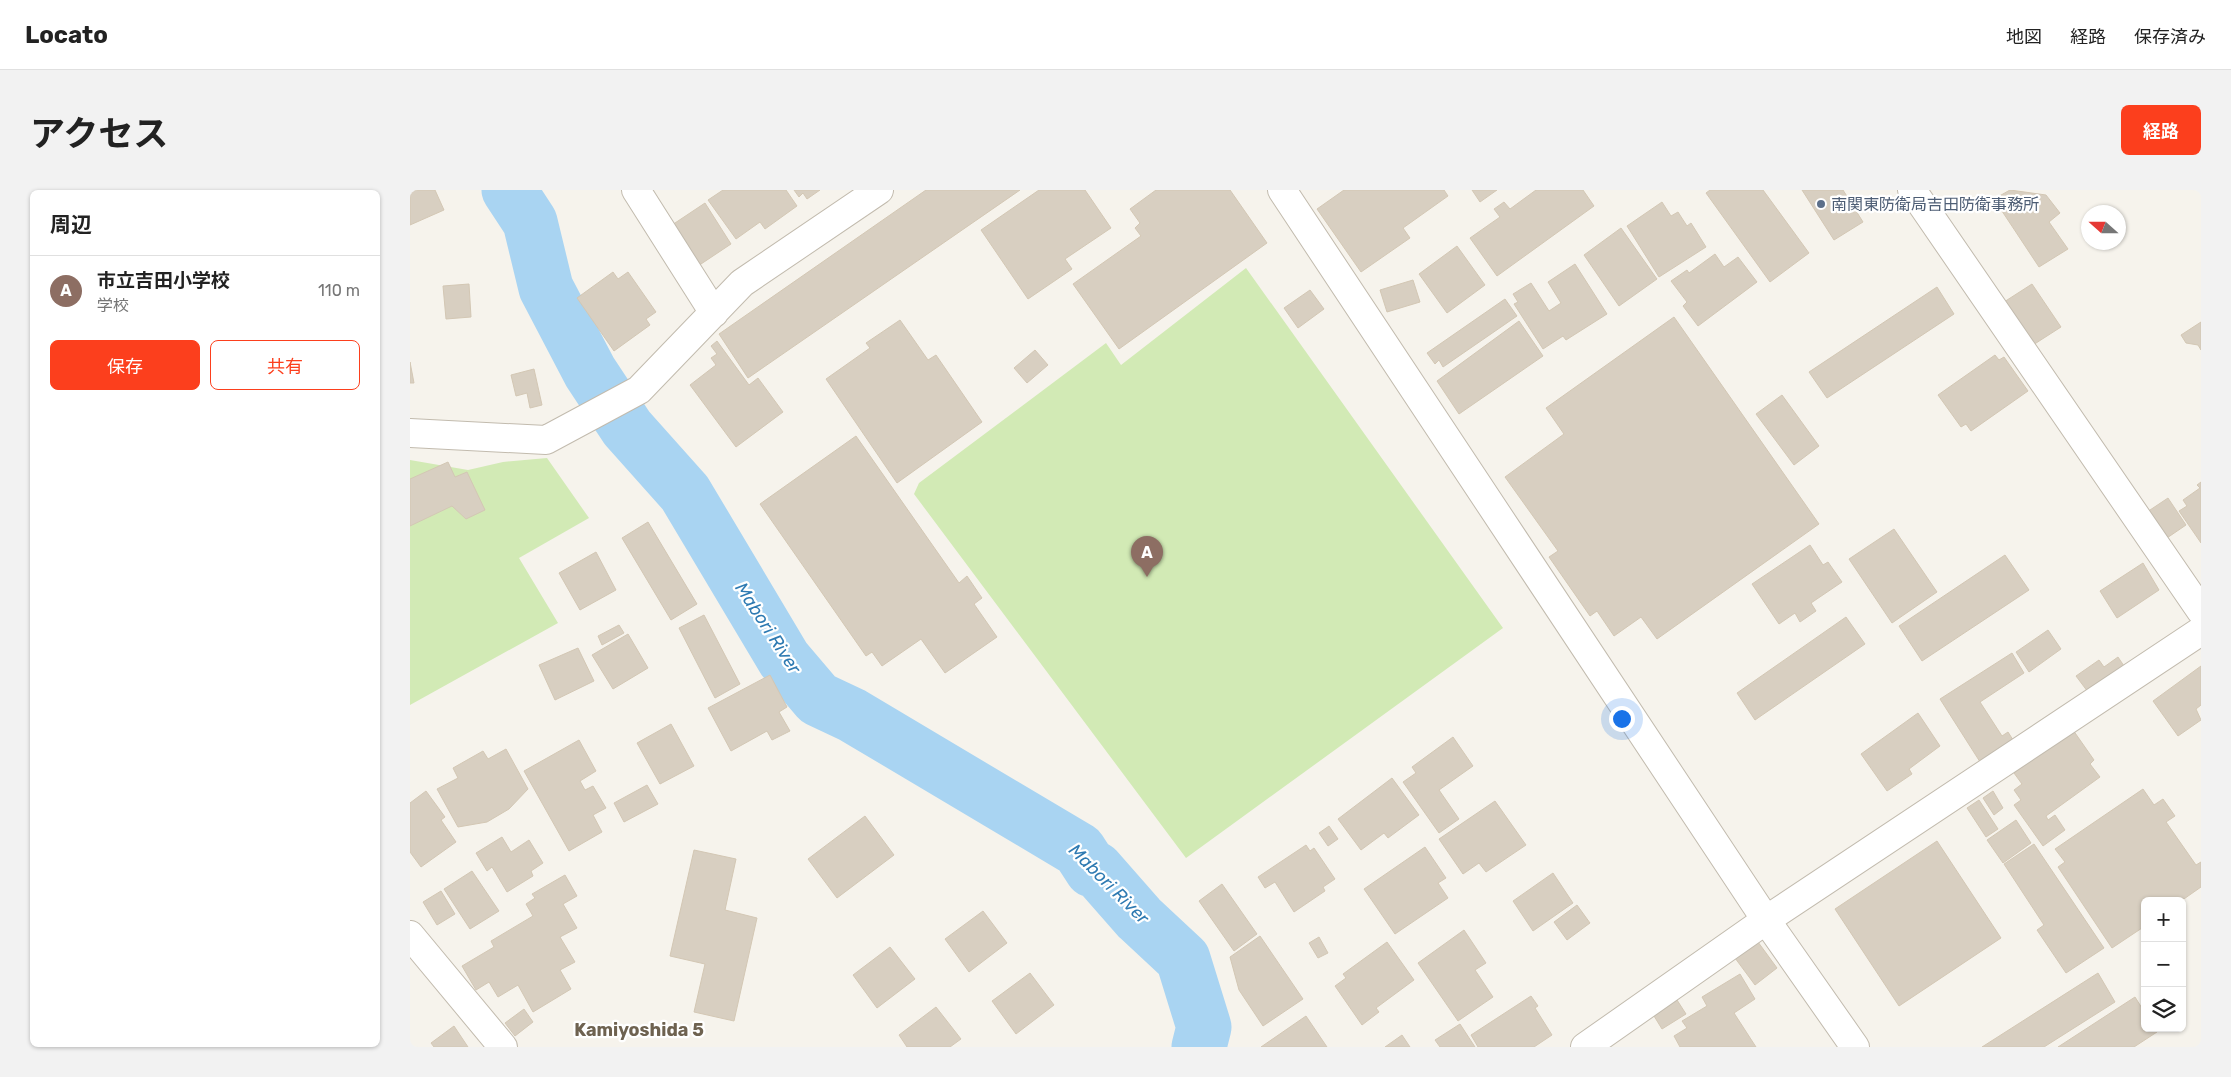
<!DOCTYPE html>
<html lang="ja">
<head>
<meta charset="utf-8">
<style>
  body { margin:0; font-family:Rubik,"Noto Sans JP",sans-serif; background:#f2f2f2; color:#222 }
  .controls { position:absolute; right:15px; bottom:15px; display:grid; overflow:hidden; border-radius:8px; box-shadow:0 1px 4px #0004 }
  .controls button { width:45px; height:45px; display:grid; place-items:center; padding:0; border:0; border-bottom:1px solid #e0e0e0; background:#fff; color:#222; font:25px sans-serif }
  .compass { position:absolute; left:1671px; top:15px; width:45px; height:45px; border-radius:50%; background:#fff; box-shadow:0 1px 4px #0004; rotate:291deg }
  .you { position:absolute; left:1211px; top:528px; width:18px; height:18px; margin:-12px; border:4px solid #fff; border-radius:50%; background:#1a73e8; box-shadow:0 0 0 8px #1a73e833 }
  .badge { display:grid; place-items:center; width:32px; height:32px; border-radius:50%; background:#fc3f1d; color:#fff; font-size:16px; font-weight:700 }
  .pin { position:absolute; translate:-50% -41px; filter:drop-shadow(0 1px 2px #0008) }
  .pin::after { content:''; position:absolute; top:26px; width:18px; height:15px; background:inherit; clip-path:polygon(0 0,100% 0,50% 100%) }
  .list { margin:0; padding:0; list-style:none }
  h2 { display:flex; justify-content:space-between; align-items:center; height:65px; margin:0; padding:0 20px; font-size:21px }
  h2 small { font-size:16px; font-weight:400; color:#767676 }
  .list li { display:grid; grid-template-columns:32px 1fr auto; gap:15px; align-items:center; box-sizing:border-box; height:70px; padding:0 20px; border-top:1px solid #e0e0e0 }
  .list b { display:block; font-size:19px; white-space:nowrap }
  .list p { margin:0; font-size:16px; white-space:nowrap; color:#767676 }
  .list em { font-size:16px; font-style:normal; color:#767676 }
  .actions { display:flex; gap:10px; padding:15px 20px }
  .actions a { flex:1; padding:11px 0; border:1px solid #fc3f1d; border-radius:8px; text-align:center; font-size:18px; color:#fc3f1d }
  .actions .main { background:#fc3f1d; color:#fff }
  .icon { flex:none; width:28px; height:28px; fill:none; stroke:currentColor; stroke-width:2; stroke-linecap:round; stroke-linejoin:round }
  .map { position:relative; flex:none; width:1791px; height:857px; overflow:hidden; border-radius:8px }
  header { display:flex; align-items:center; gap:30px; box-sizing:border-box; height:70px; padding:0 25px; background:#fff; border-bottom:1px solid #e0e0e0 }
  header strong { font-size:24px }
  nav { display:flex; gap:28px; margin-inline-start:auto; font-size:18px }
  .intro { display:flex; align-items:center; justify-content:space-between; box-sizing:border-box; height:120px; padding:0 30px }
  h1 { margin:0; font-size:35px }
  .button { padding:12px 22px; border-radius:8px; background:#fc3f1d; color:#fff; font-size:18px; font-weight:700 }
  main { display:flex; gap:30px; padding:0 30px }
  aside { flex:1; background:#fff; border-radius:8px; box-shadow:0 1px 4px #0004 }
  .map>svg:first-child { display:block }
  .green { fill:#d2eab5 }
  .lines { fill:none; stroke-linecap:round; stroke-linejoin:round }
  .river { stroke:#a9d4f2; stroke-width:55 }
  .building { fill:#d8cfc1; stroke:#d3c7b4 }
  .minor-casing { stroke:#c2bbae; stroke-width:30 }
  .minor { stroke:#fff; stroke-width:28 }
  .service-dot { fill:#5c6f8a; stroke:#fff; stroke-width:2 }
  .labels { text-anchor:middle; stroke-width:4.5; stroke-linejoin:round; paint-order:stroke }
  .service-label { font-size:16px; fill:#4e5e75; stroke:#fff; text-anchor:start }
  .water-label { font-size:18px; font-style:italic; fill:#2e7ab2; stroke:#fff }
  .neighbourhood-label { font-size:18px; font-weight:bold; fill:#6e6250; stroke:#fff }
</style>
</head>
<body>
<header>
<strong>Locato</strong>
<nav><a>地図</a><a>経路</a><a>保存済み</a></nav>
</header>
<div class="intro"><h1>アクセス</h1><a class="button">経路</a></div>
<main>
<aside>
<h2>周辺<small></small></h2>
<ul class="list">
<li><span class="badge" style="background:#8d6e63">A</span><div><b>市立吉田小学校</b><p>学校</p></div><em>110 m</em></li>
</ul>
<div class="actions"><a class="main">保存</a><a>共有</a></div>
</aside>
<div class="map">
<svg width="1791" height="857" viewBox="0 0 1791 857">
  <rect width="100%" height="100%" fill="#f6f3ec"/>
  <path class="green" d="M 836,78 L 1093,438 L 776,668 L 504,304 L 509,293 L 696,153 L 711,175 Z
    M 137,268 L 179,328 L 109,368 L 148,433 L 0,515 L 0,270 L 58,280 L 93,272 Z"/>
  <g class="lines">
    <path class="river" d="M 99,0 L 120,32 L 136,98 L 180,182 L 217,238 L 275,303 L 374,469 L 408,509 L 442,525 L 669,660 L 682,680 L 686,679 L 729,728 L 773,769 L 794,837 L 789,857"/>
  </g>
  <path class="building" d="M 0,0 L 25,0 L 34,20 L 0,35 Z
    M 313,0 L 376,0 L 387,16 L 355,39 L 350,32 L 326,49 L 298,10 Z
    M 384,0 L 410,0 L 397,9 L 393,3 L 389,7 Z
    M 516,0 L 610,0 L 338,188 L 309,144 Z
    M 629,0 L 675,0 L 701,38 L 655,69 L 662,79 L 618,109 L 571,40 Z
    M 746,0 L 820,0 L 857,53 L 709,159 L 663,94 L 731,46 L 725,38 L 730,33 L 720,19 Z
    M 934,0 L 1034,0 L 1038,6 L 993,38 L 1000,48 L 951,82 L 907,19 Z
    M 1062,0 L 1087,0 L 1070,12 Z
    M 1126,0 L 1173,0 L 1184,16 L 1087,86 L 1060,48 L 1090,27 L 1084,19 L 1094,12 L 1100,19 Z
    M 1300,0 L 1353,0 L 1399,63 L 1360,92 L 1296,3 Z
    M 1392,0 L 1433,0 L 1453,32 L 1424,50 Z
    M 1600,0 L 1636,5 L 1650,23 L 1639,32 L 1658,59 L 1629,77 L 1584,9 Z
    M 1252,12 L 1261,26 L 1268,22 L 1277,36 L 1281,33 L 1296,57 L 1249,87 L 1217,36 Z
    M 295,13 L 321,54 L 288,76 L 262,35 Z
    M 1211,38 L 1247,89 L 1209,116 L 1174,65 Z
    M 1047,56 L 1075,95 L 1037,123 L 1009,84 Z
    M 1305,64 L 1314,77 L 1328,67 L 1347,92 L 1288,136 L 1273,116 L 1277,112 L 1261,91 L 1277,80 L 1279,83 Z
    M 1165,74 L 1197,124 L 1156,150 L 1153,146 L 1133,159 L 1104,114 L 1108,112 L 1103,104 L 1121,93 L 1139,121 L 1151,113 L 1138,92 Z
    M 203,82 L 208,89 L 218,82 L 246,122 L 236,129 L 240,135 L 204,161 L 167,108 Z
    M 1003,90 L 1010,112 L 977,122 L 970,100 Z
    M 59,94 L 61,127 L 36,129 L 33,96 Z
    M 1622,94 L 1651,137 L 1623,155 L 1594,112 Z
    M 1527,97 L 1544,124 L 1417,208 L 1399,182 Z
    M 900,100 L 914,119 L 888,138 L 874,118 Z
    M 1095,109 L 1107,126 L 1033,177 L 1029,170 L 1025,174 L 1017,163 Z
    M 1264,127 L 1409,334 L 1247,449 L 1231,427 L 1204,446 L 1187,421 L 1180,426 L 1139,367 L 1148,361 L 1095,287 L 1154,244 L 1136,218 Z
    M 490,130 L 518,170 L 526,165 L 572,232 L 487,293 L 416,189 L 460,158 L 456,153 Z
    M 1109,131 L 1133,166 L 1049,224 L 1027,191 Z
    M 1791,132 L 1791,160 L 1788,155 L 1776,153 L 1771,145 Z
    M 307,151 L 339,195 L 348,188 L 373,222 L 326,257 L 280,195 L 306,175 L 301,168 L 307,164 L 301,156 Z
    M 625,160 L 638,175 L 617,193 L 604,178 Z
    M 1585,165 L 1589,170 L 1594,167 L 1618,201 L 1561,241 L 1556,234 L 1551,237 L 1528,205 Z
    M 0,172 L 4,193 L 0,193 Z
    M 124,179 L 132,215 L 120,218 L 117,203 L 106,206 L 101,185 Z
    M 1372,205 L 1409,256 L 1384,275 L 1346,224 Z
    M 446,246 L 549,393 L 557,386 L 572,408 L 564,414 L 587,447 L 535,483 L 511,449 L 472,476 L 462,462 L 456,466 L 350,314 Z
    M 38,272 L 45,287 L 57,282 L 75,320 L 56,329 L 42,316 L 0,336 L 0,289 Z
    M 1791,292 L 1791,353 L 1769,321 L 1777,316 L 1773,310 L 1790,298 L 1787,295 Z
    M 1758,308 L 1776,335 L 1754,350 L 1737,322 Z
    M 238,332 L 287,414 L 261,430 L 212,348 Z
    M 1484,339 L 1527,402 L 1482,433 L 1439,369 Z
    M 1400,355 L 1413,375 L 1418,372 L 1432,392 L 1401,413 L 1406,421 L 1390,432 L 1385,423 L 1369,434 L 1342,394 Z
    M 186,362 L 206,400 L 170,420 L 149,383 Z
    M 1595,365 L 1619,400 L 1512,471 L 1489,436 Z
    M 1733,373 L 1749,400 L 1707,428 L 1690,401 Z
    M 294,425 L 330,494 L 305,508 L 269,438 Z
    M 1436,427 L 1455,454 L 1345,530 L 1327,503 Z
    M 209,435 L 214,443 L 192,455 L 188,446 Z
    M 1638,440 L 1651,459 L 1619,482 L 1606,462 Z
    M 218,444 L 238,478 L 203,499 L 182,465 Z
    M 168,458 L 184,491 L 145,510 L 129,475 Z
    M 1602,463 L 1614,483 L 1570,512 L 1592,546 L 1598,542 L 1605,553 L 1572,575 L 1530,509 Z
    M 1708,467 L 1714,476 L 1678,502 L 1666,486 L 1689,470 L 1694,477 Z
    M 1791,476 L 1791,515 L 1786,519 L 1791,530 L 1768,546 L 1743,511 Z
    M 360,485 L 377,517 L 369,522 L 380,541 L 362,550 L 357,541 L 321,561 L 298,518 Z
    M 1508,523 L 1530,556 L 1499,579 L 1502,584 L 1477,601 L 1451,564 Z
    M 261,534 L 284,576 L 250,594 L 227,553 Z
    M 1663,540 L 1684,570 L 1680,574 L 1690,587 L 1636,626 L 1638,630 L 1645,625 L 1655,640 L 1633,656 L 1604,615 L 1611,610 L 1604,600 L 1612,594 L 1604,583 Z
    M 1043,547 L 1063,576 L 1029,600 L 1049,629 L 1029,643 L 993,592 L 1006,583 L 1002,577 Z
    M 169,550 L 186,581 L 170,591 L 175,600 L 183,596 L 196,618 L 183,625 L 192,642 L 159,661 L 114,581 Z
    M 96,559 L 118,599 L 99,619 L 77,632 L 48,637 L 27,599 L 48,588 L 43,578 L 73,561 L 78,569 Z
    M 982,588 L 1009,625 L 978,648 L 974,643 L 951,660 L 928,629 Z
    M 237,595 L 248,614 L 214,632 L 204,613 Z
    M 1733,599 L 1744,615 L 1753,609 L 1765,626 L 1756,632 L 1786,675 L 1791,672 L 1791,697 L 1771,711 L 1735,711 L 1735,736 L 1702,758 L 1648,677 L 1655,672 L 1645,659 Z
    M 16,601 L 35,627 L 31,630 L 46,652 L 11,677 L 0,662 L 0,613 Z
    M 1583,601 L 1593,618 L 1584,625 L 1573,608 Z
    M 1569,610 L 1588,639 L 1576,647 L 1557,618 Z
    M 1085,611 L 1116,655 L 1076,682 L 1069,673 L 1053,684 L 1029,649 Z
    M 455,626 L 484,665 L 427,708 L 398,669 Z
    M 1606,630 L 1621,653 L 1593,673 L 1577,650 Z
    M 919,636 L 928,649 L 918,656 L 909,643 Z
    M 92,647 L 101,662 L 119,650 L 133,673 L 121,681 L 123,686 L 97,702 L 82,677 L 77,681 L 66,663 Z
    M 1527,651 L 1591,748 L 1489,816 L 1425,719 Z
    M 1624,654 L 1694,758 L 1656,783 L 1627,740 L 1634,735 L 1594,674 Z
    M 896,655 L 900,661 L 904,658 L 925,689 L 913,697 L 915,701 L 884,722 L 865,692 L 855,698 L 848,687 Z
    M 1015,657 L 1036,688 L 1028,693 L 1038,708 L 985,744 L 954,699 Z
    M 284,660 L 326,669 L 315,720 L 347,728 L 324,831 L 284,822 L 295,774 L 260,766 Z
    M 62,681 L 89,721 L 60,739 L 34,699 Z
    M 1143,683 L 1163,713 L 1123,741 L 1103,711 Z
    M 155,685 L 167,706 L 153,714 L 167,738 L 150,747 L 165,772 L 150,780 L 161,799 L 123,822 L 108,795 L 88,807 L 79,792 L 66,800 L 52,776 L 84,757 L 81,751 L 123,726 L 116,714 L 125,708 L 122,704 Z
    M 812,694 L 847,744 L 824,761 L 789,711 Z
    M 31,701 L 45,724 L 27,735 L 13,712 Z
    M 1167,715 L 1180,733 L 1157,750 L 1144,732 Z
    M 573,721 L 597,753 L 559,782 L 535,749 Z
    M 1054,740 L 1076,773 L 1065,780 L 1083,807 L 1048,831 L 1008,773 Z
    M 850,746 L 893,809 L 853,836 L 829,800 L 820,767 Z
    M 909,747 L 918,763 L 908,768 L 899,753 Z
    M 977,752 L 1004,790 L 966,818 L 969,822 L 952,835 L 925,796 L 936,788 L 933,784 Z
    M 1348,752 L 1367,778 L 1345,795 L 1325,768 Z
    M 480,757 L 505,789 L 467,818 L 443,785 Z
    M 620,783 L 644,815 L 606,844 L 582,811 Z
    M 1688,783 L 1705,812 L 1634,857 L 1572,857 Z
    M 1330,784 L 1345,809 L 1324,823 L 1346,857 L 1270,857 L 1264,846 L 1277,838 L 1272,831 L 1297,816 L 1292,807 Z
    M 1121,806 L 1128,816 L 1125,818 L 1142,845 L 1124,857 L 1068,857 L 1061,845 Z
    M 1725,807 L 1735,823 L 1735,838 L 1745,838 L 1747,842 L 1724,857 L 1648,857 Z
    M 1267,810 L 1276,824 L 1252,839 L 1244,826 Z
    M 526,817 L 551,849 L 540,857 L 497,857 L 489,845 Z
    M 114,819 L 123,832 L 105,846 L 95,833 Z
    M 896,826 L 917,857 L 851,857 Z
    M 1050,834 L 1065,857 L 1030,857 L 1025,850 Z
    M 44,836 L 58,857 L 24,857 L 21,853 Z
    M 992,845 L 1000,857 L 975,857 Z"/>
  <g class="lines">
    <defs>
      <path id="minor" d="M 226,0 L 304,123
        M 872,0 L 1356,730 L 1445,857
        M 1502,0 L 1791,421
        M 0,243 L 136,250 L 229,200 L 332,93 L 469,0
        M 0,745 L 93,857
        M 1175,857 L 1356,730 L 1791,441"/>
    </defs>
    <use href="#minor" class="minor-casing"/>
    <use href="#minor" class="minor"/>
  </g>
  <circle class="service-dot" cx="1411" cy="14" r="5"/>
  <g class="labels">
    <g class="service-label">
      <text x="1421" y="20">南関東防衛局吉田防衛事務所</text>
    </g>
    <g class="water-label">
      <text transform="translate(358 438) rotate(57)" y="6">Mabori River</text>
      <text transform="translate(699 694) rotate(45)" y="6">Mabori River</text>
    </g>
    <g class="neighbourhood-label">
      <text x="229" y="846">Kamiyoshida 5</text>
    </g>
  </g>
</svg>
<div class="controls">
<button>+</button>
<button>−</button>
<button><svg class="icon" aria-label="layers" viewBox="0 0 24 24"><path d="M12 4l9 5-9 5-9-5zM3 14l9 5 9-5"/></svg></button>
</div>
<svg class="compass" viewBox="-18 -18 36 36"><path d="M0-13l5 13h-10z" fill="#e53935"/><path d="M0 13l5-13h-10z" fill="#767676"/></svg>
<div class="you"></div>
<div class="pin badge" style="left:737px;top:387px;background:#8d6e63">A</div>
</div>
</main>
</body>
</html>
